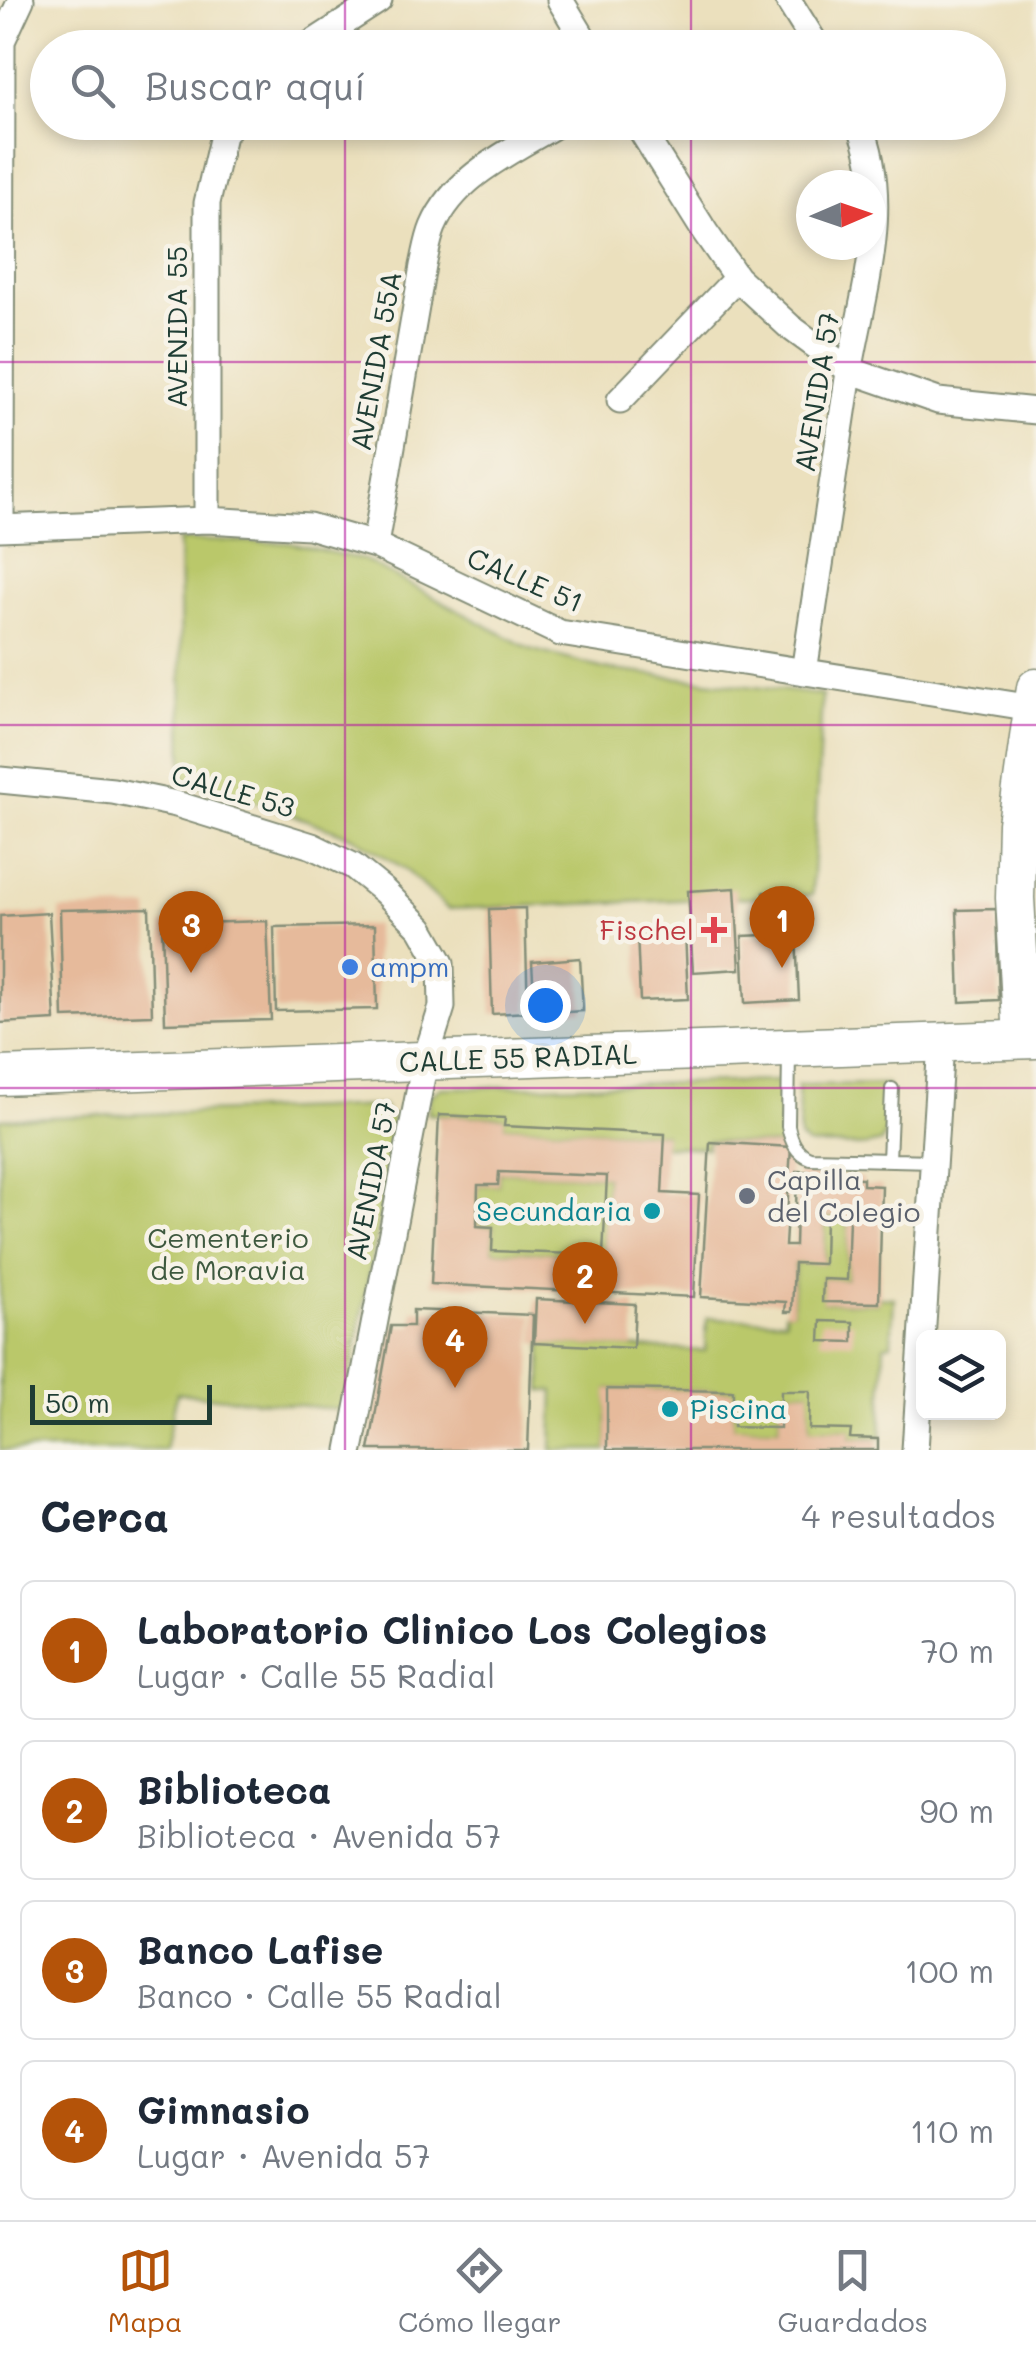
<!DOCTYPE html>
<html lang="es">
<head>
<meta charset="utf-8">
<style>
  body { margin:0; font-family:Mali,sans-serif; background:#f2f2f3; color:#1f2937 }
  .controls { position:absolute; right:30px; bottom:30px; display:grid; overflow:hidden; border-radius:15px; box-shadow:0 5px 15px #0003 }
  .controls button { width:90px; height:90px; display:grid; place-items:center; padding:0; border:0; border-bottom:2px solid #e0e1e3; background:#fff; color:#1f2937; font:50px sans-serif }
  .compass { position:absolute; left:796px; top:170px; width:90px; height:90px; border-radius:50%; background:#fff; box-shadow:0 5px 15px #0003; rotate:88deg }
  .scale { position:absolute; left:30px; bottom:25px; width:182px; box-sizing:border-box; padding-left:10px; border:5px solid #1f3d34; border-top:0; font-size:28px; line-height:35px; white-space:nowrap; color:#1f3d34; -webkit-text-stroke:8px #f7f3e8; paint-order:stroke }
  .you { position:absolute; left:545px; top:1005px; width:35px; height:35px; margin:-25px; border:8px solid #fff; border-radius:50%; background:#1a73e8; box-shadow:0 0 0 15px #1a73e833 }
  .badge { display:grid; place-items:center; width:65px; height:65px; border-radius:50%; background:#b45309; color:#fff; font-size:32px; font-weight:700 }
  .pin { position:absolute; translate:-50% -82px; filter:drop-shadow(0 2px 5px #0008) }
  .pin::after { content:''; position:absolute; top:52px; width:35px; height:30px; background:inherit; clip-path:polygon(0 0,100% 0,50% 100%) }
  .list { margin:0; padding:0; list-style:none }
  h2 { display:flex; justify-content:space-between; align-items:center; height:130px; margin:0; padding:0 40px; font-size:42px }
  h2 small { font-size:32px; font-weight:400; color:#747a83 }
  .list li { display:grid; grid-template-columns:65px 1fr auto; gap:30px; align-items:center; box-sizing:border-box; height:140px; margin:0 20px 20px; padding:0 20px; border:2px solid #e0e1e3; border-radius:15px }
  .list b { display:block; font-size:38px; white-space:nowrap }
  .list p { margin:0; font-size:32px; white-space:nowrap; color:#747a83 }
  .list em { font-size:32px; font-style:normal; color:#747a83 }
  .icon { flex:none; width:55px; height:55px; fill:none; stroke:currentColor; stroke-width:2; stroke-linecap:round; stroke-linejoin:round }
  .map { position:relative; flex:none; width:1036px; height:1450px; overflow:hidden }
  .search { position:absolute; background:#fff; box-shadow:0 5px 15px #0003; left:30px; right:30px; top:30px; height:110px; display:flex; align-items:center; gap:25px; box-sizing:border-box; padding:0 35px; border-radius:55px; color:#747a83; font-size:38px }
  .sheet { height:770px; background:#fff }
  nav { display:flex; justify-content:space-around; align-items:center; box-sizing:border-box; height:140px; border-top:2px solid #e0e1e3; background:#fff; font-size:28px; color:#747a83 }
  nav a { display:grid; justify-items:center; gap:5px }
  nav .on { color:#b45309 }
  .map>svg:first-child { display:block }
  .green { fill:#bac86a; stroke:#6c824f; stroke-width:2.5 }
  .building { fill:#e6ba9b; fill-rule:evenodd }
  .lines { fill:none; stroke-linecap:round; stroke-linejoin:round }
  .lane-casing { stroke:#858e78; stroke-width:16 }
  .street-casing { stroke:#858e78; stroke-width:29 }
  .secondary-casing { stroke:#858e78; stroke-width:41 }
  .lane { stroke:#fff; stroke-width:12 }
  .street { stroke:#fff; stroke-width:25 }
  .secondary { stroke:#fff; stroke-width:38 }
  .grid { fill:none; stroke:#b5179e; stroke-width:2.5; stroke-opacity:0.55 }
  .health-dot { fill:#e0444e; stroke:#f7f3e8; stroke-width:4 }
  .shop-dot { fill:#3f7fe0; stroke:#f7f3e8; stroke-width:4 }
  .worship-dot { fill:#6b7280; stroke:#f7f3e8; stroke-width:4 }
  .culture-dot { fill:#0f9aa8; stroke:#f7f3e8; stroke-width:4 }
  .labels { text-anchor:middle; stroke-width:9; stroke-linejoin:round; paint-order:stroke }
  .street-label { font-size:28px; fill:#1f3d34; stroke:#f7f3e8 }
  .health-label { font-size:28px; fill:#be3a42; stroke:#f7f3e8; text-anchor:end }
  .shop-label { font-size:28px; fill:#366cbe; stroke:#f7f3e8; text-anchor:start }
  .worship-label { font-size:28px; fill:#5b616d; stroke:#f7f3e8; text-anchor:start }
  .culture-label { font-size:28px; fill:#0d838f; stroke:#f7f3e8; text-anchor:end }
  .park-label { font-size:28px; fill:#3e593f; stroke:#f7f3e8 }
</style>
</head>
<body>
<div class="map">
<svg width="1036" height="1450" viewBox="0 0 1036 1450">
  <rect width="100%" height="100%" fill="#f7f3e8"/>
  <filter id="ink" filterUnits="userSpaceOnUse"><feTurbulence type="fractalNoise" baseFrequency=".01" numOctaves="2"/><feDisplacementMap in="SourceGraphic" scale="20" xChannelSelector="R" yChannelSelector="G"/><feConvolveMatrix kernelMatrix="1 2 1 2 8 2 1 2 1" color-interpolation-filters="sRGB"/></filter>
  <filter id="wash" filterUnits="userSpaceOnUse"><feTurbulence type="fractalNoise" baseFrequency=".0048" numOctaves="4" result="noise"/><feDisplacementMap in="SourceGraphic" scale="40" xChannelSelector="R" yChannelSelector="G"/><feGaussianBlur stdDeviation="2.25" result="paint"/><feColorMatrix in="noise" values="0 0 0 0 0 0 0 0 0 0 0 0 0 0 0 0 0 1.4 0 .05"/><feComposite in="paint" operator="in"/></filter>
  <g filter="url(#wash)">
    <rect width="100%" height="100%" fill="#ebe0bd"/>
    <path class="green" d="M 179,540 L 290,543 L 364,560 L 530,649 L 605,669 L 822,695 L 812,895 L 448,909 L 405,869 L 353,837 L 268,806 L 183,781 Z
      M 781,1081 L 780,1146 L 708,1141 L 707,1148 L 664,1146 L 664,1134 L 504,1126 L 504,1118 L 428,1114 L 430,1096 L 441,1088 Z
      M 887,1084 L 887,1130 L 881,1142 L 865,1146 L 808,1145 L 800,1138 L 798,1085 Z
      M 382,1106 L 397,1127 L 344,1410 L 177,1393 L 165,1450 L 0,1450 L 0,1119 Z
      M 499,1172 L 607,1176 L 603,1255 L 492,1251 L 493,1227 L 477,1226 L 478,1185 L 498,1185 Z
      M 825,1217 L 849,1218 L 847,1280 L 823,1279 L 823,1302 L 878,1303 L 879,1297 L 894,1298 L 891,1344 L 884,1345 L 881,1437 L 850,1438 L 850,1430 L 809,1429 L 809,1391 L 781,1391 L 780,1428 L 733,1427 L 732,1391 L 608,1389 L 607,1450 L 552,1450 L 554,1391 L 542,1391 L 542,1343 L 705,1351 L 707,1318 L 785,1320 L 785,1312 L 792,1311 L 795,1263 L 824,1263 Z"/>
    <g id="blocks">
      <path class="building" d="M 735,888 L 740,969 L 693,972 L 688,891 Z
        M 794,891 L 799,1000 L 745,1003 L 742,936 L 765,935 L 764,892 Z
        M 149,908 L 152,1015 L 63,1018 L 60,910 Z
        M 525,908 L 528,1012 L 492,1014 L 489,909 Z
        M 996,909 L 999,1000 L 960,1002 L 957,910 Z
        M 49,913 L 55,1020 L 0,1023 L 0,916 Z
        M 267,921 L 271,1020 L 165,1023 L 162,924 Z
        M 375,925 L 377,1009 L 276,1011 L 274,927 Z
        M 685,931 L 688,999 L 640,1001 L 637,933 Z
        M 580,958 L 583,1011 L 535,1014 L 532,962 Z
        M 439,1115 L 505,1118 L 504,1126 L 665,1134 L 662,1193 L 699,1195 L 694,1297 L 431,1284 ZM 499,1172 L 607,1176 L 603,1255 L 492,1251 L 493,1227 L 477,1226 L 478,1185 L 498,1185 Z
        M 710,1142 L 791,1147 L 785,1246 L 795,1246 L 797,1171 L 825,1172 L 825,1177 L 863,1178 L 863,1185 L 882,1186 L 879,1303 L 822,1302 L 823,1279 L 847,1280 L 849,1218 L 825,1217 L 824,1264 L 794,1263 L 792,1312 L 785,1312 L 786,1302 L 701,1297 Z
        M 536,1299 L 635,1304 L 633,1348 L 534,1343 Z
        M 413,1310 L 533,1315 L 528,1450 L 369,1450 L 391,1326 L 413,1326 Z
        M 821,1321 L 853,1322 L 853,1342 L 820,1341 Z
        M 607,1389 L 733,1391 L 733,1427 L 780,1428 L 781,1391 L 810,1391 L 809,1429 L 851,1430 L 850,1438 L 878,1439 L 878,1450 L 607,1450 Z"/>
    </g>
  </g>
  <g filter="url(#ink)">
    <use href="#blocks" fill-opacity="0" stroke="#858e78" stroke-width="2.5"/>
    <g class="lines">
      <defs>
        <path id="lane" d="M 789,1051 L 788,1126 C 791,1141 796,1153 810,1158 L 934,1161
          M 889,1160 L 892,1089"/>
        <path id="street" d="M 560,0 L 589,48
          M 788,0 L 818,48
          M 305,48 L 379,0
          M 636,122 L 705,232 L 737,278 L 790,327 L 849,370 L 938,401 L 1036,411
          M 620,400 L 737,278
          M 207,520 L 207,203 L 223,135 L 232,122
          M 0,528 L 207,520 L 309,526 L 375,545 L 560,633 L 1033,708
          M 1,528 L 2,41 L 21,0
          M 375,545 L 423,266 C 426,253 428,239 433,227 C 455,175 514,150 560,122
          M 804,672 C 818,577 832,481 847,385 C 860,300 895,206 859,122
          M 0,780 L 113,791 L 176,804 L 312,846 L 353,866 L 384,891 L 421,928 L 441,963 L 442,1007 L 425,1061 L 350,1450
          M 915,1450 L 941,1043"/>
        <path id="secondary" d="M 1023,1039 L 1015,898 L 1017,824 L 1036,688
          M 0,1076 L 1036,1039"/>
      </defs>
      <use href="#lane" class="lane-casing"/>
      <use href="#street" class="street-casing"/>
      <use href="#secondary" class="secondary-casing"/>
      <use href="#lane" class="lane"/>
      <use href="#street" class="street"/>
      <use href="#secondary" class="secondary"/>
    </g>
  </g>
  <path class="grid" d="M 345,0 L 345,48M 691,0 L 691,48M 345,122 L 345,1450M 691,122 L 691,1450M 0,362 L 1036,362M 0,725 L 1036,725M 0,1088 L 1036,1088"/>
  <path class="health-dot" d="M709 915h10v10h10v10h-10v10h-10v-10h-10v-10h10z"/>
  <circle class="shop-dot" cx="350" cy="967" r="10"/>
  <circle class="worship-dot" cx="747" cy="1196" r="10"/>
  <g class="culture-dot">
    <circle cx="652" cy="1211" r="10"/>
    <circle cx="670" cy="1409" r="10"/>
  </g>
  <g class="labels">
    <g class="street-label">
      <text transform="translate(177 327) rotate(-90)" y="10">AVENIDA 55</text>
      <text transform="translate(376 361) rotate(-80)" y="10">AVENIDA 55A</text>
      <text transform="translate(817 392) rotate(-81)" y="10">AVENIDA 57</text>
      <text transform="translate(525 580) rotate(23)" y="10">CALLE 51</text>
      <text transform="translate(233 791) rotate(16)" y="10">CALLE 53</text>
      <text transform="translate(518 1058) rotate(-2)" y="10">CALLE 55 RADIAL</text>
      <text transform="translate(371 1181) rotate(-79)" y="10">AVENIDA 57</text>
    </g>
    <g class="health-label">
      <text x="694" y="940">Fischel</text>
    </g>
    <g class="shop-label">
      <text x="370" y="977">ampm</text>
    </g>
    <g class="worship-label">
      <text x="767" y="1190">Capilla<tspan x="767" dy="32">del Colegio</tspan></text>
    </g>
    <g class="culture-label">
      <text x="632" y="1221">Secundaria</text>
      <text x="690" y="1419" text-anchor="start">Piscina</text>
    </g>
    <g class="park-label">
      <text x="228" y="1248">Cementerio<tspan x="228" dy="32">de Moravia</tspan></text>
    </g>
  </g>
</svg>
<div class="controls">
<button><svg class="icon" aria-label="layers" viewBox="0 0 24 24"><path d="M12 4l9 5-9 5-9-5zM3 14l9 5 9-5"/></svg></button>
</div>
<svg class="compass" viewBox="-18 -18 36 36"><path d="M0-13l5 13h-10z" fill="#e53935"/><path d="M0 13l5-13h-10z" fill="#747a83"/></svg>
<div class="scale">50 m</div>
<div class="you"></div>
<div class="pin badge" style="left:782px;top:968px">1</div>
<div class="pin badge" style="left:585px;top:1324px">2</div>
<div class="pin badge" style="left:191px;top:973px">3</div>
<div class="pin badge" style="left:455px;top:1388px">4</div>
<div class="search"><svg class="icon" aria-label="search" viewBox="0 0 24 24"><circle cx="10" cy="10" r="6"/><path d="M15 15l6 6"/></svg>Buscar aquí</div>
</div>
<section class="sheet">
<h2>Cerca<small>4 resultados</small></h2>
<ul class="list">
<li><span class="badge">1</span><div><b>Laboratorio Clinico Los Colegios</b><p>Lugar · Calle 55 Radial</p></div><em>70 m</em></li>
<li><span class="badge">2</span><div><b>Biblioteca</b><p>Biblioteca · Avenida 57</p></div><em>90 m</em></li>
<li><span class="badge">3</span><div><b>Banco Lafise</b><p>Banco · Calle 55 Radial</p></div><em>100 m</em></li>
<li><span class="badge">4</span><div><b>Gimnasio</b><p>Lugar · Avenida 57</p></div><em>110 m</em></li>
</ul>
</section>
<nav>
<a class="on"><svg class="icon" aria-label="map" viewBox="0 0 24 24"><path d="M3 6l6-2 6 2 6-2v14l-6 2-6-2-6 2zM9 4v14M15 6v14"/></svg>Mapa</a>
<a><svg class="icon" aria-label="directions" viewBox="0 0 24 24"><path d="M12 3l9 9-9 9-9-9zM9 14v-3h6M13 9l2 2-2 2"/></svg>Cómo llegar</a>
<a><svg class="icon" aria-label="saved" viewBox="0 0 24 24"><path d="M7 4h10v16l-5-4-5 4z"/></svg>Guardados</a>
</nav>
</body>
</html>
